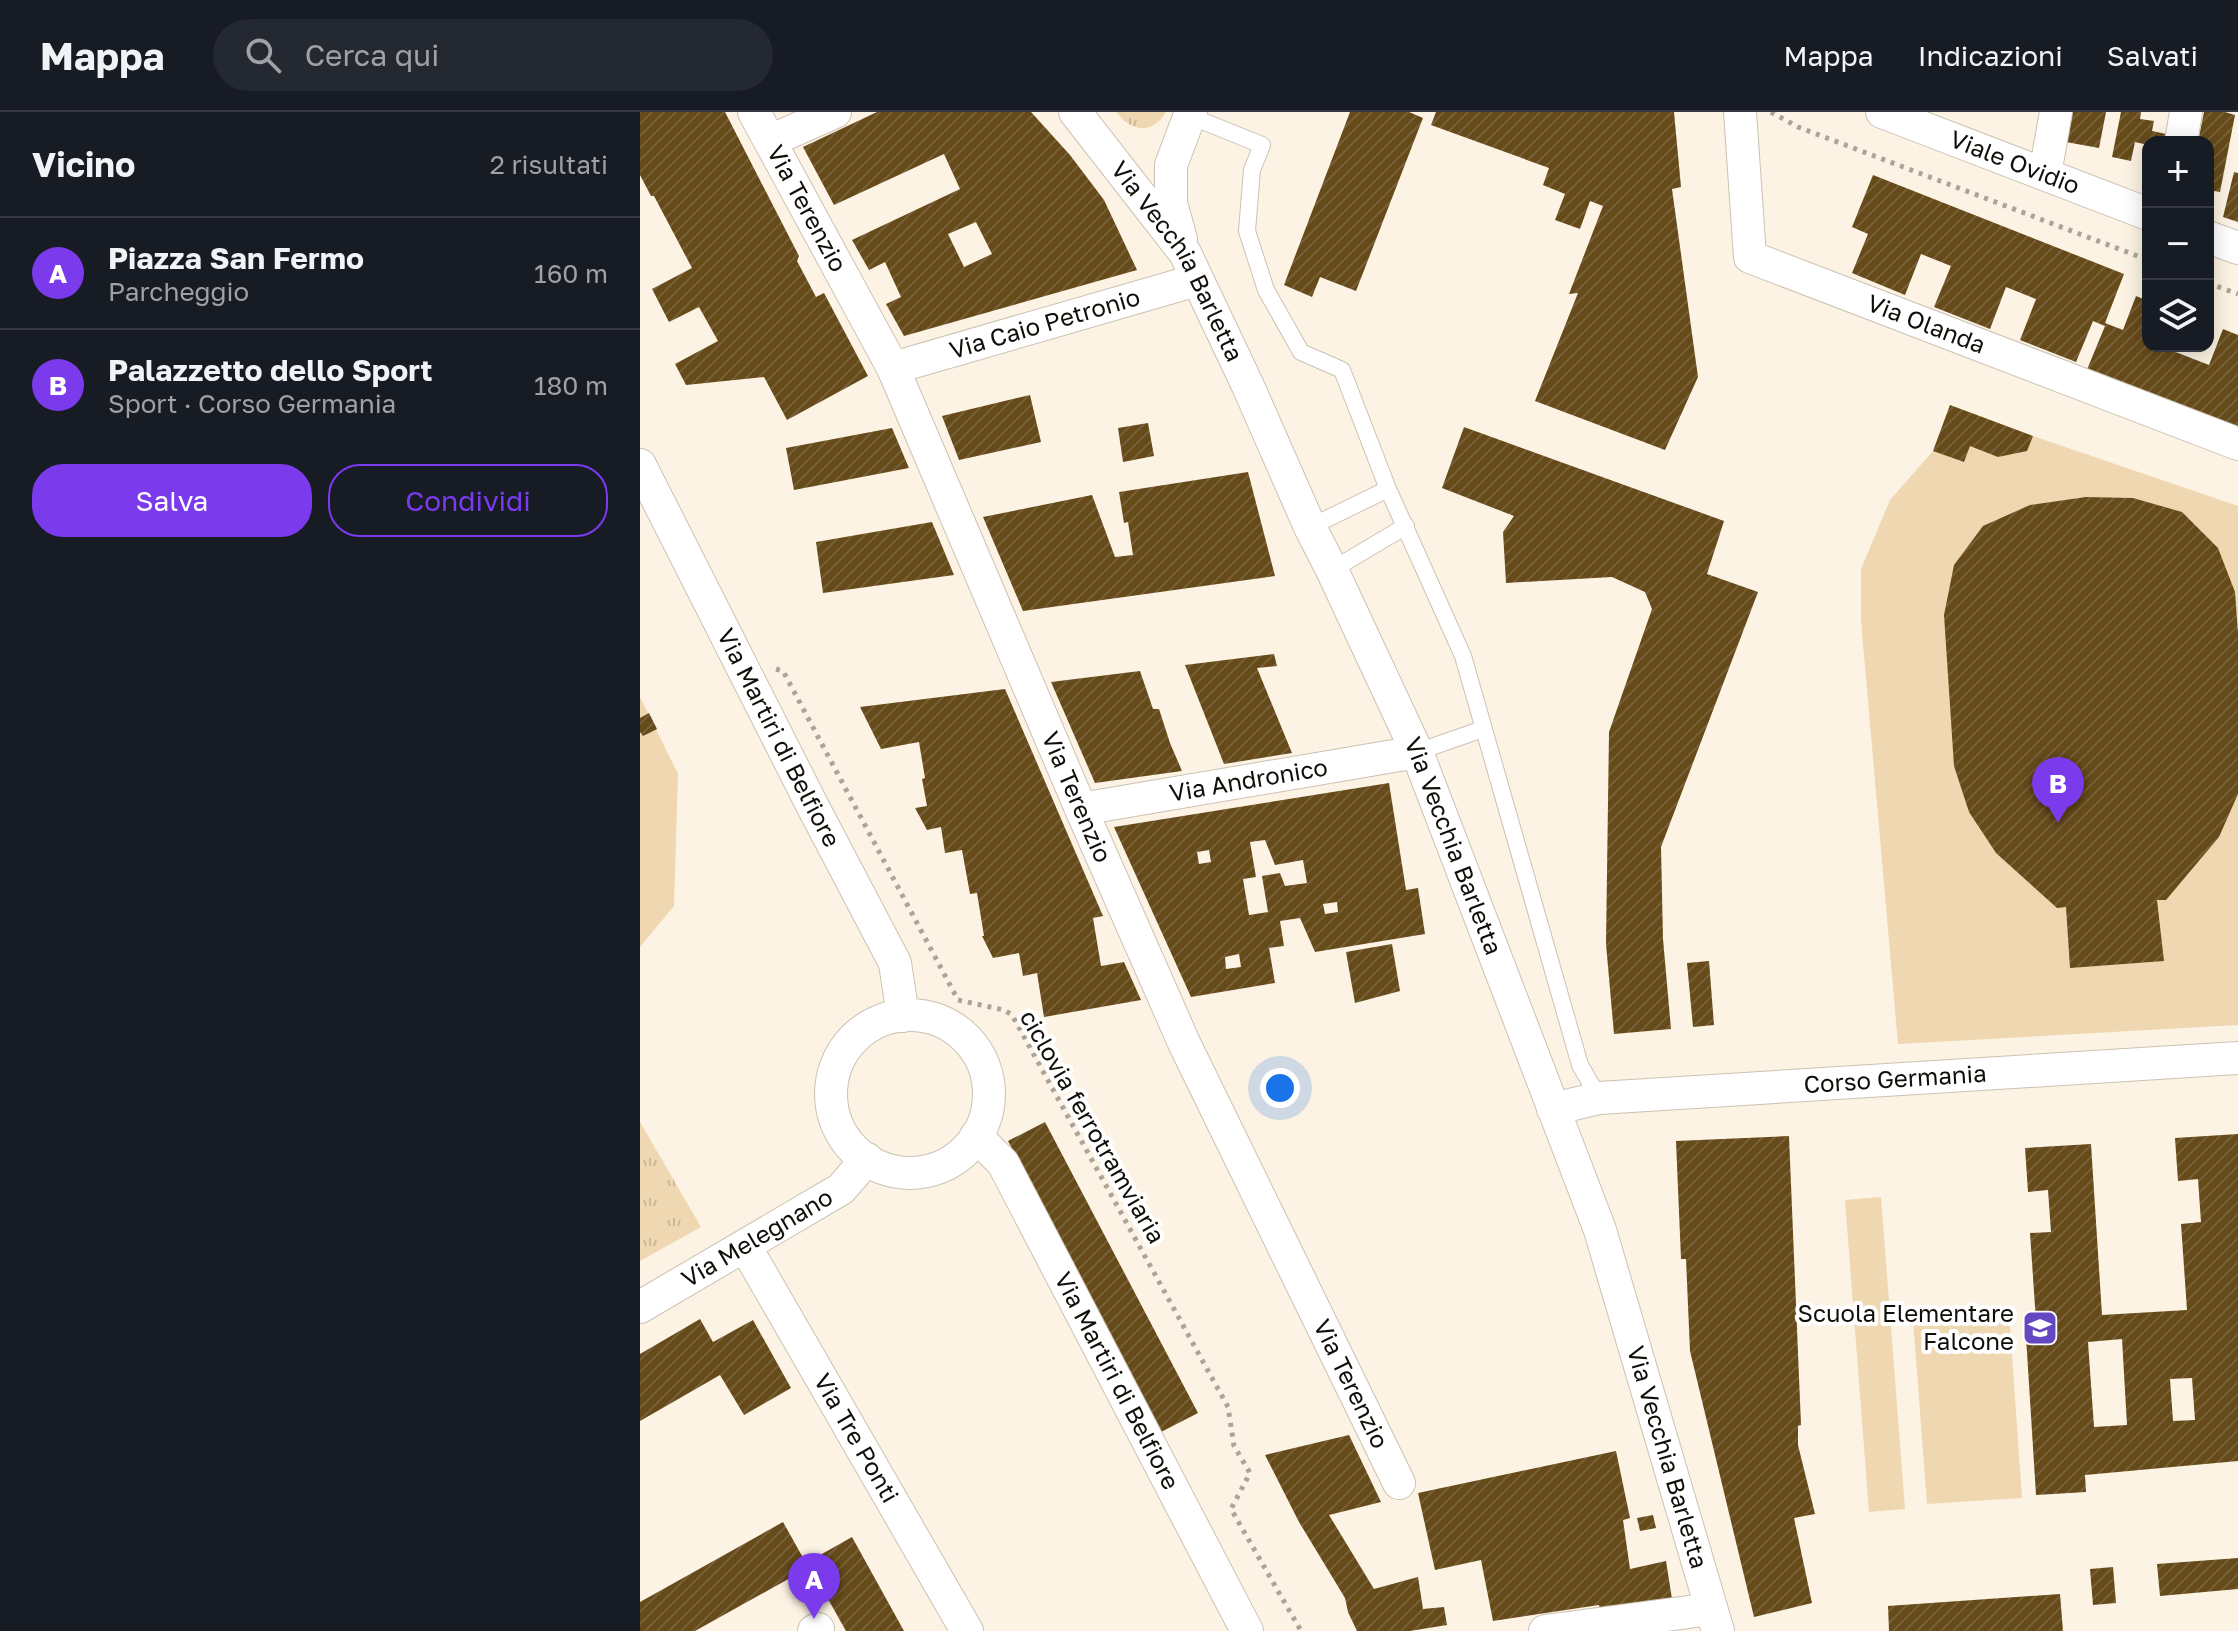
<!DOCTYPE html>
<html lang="it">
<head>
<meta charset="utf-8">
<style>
  body { margin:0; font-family:"Golos Text",sans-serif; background:#242831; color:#f1f3f6 }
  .controls { position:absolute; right:24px; top:24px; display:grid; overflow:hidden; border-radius:16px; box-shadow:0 4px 20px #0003 }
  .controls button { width:72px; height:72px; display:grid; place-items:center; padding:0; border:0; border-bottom:2px solid #363941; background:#171b24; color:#f1f3f6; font:40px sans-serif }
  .you { position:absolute; left:640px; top:976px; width:28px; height:28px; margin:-20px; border:6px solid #fff; border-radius:50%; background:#1a73e8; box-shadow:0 0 0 12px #1a73e833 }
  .badge { display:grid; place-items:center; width:52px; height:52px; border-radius:50%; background:#7c3aed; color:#fff; font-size:26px; font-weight:700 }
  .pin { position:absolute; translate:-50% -66px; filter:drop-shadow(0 2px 4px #0008) }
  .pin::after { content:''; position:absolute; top:42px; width:28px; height:24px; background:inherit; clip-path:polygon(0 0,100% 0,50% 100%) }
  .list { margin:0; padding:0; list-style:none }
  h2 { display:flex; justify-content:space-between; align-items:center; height:104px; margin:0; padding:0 32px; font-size:34px }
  h2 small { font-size:26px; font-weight:400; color:#9ea1a6 }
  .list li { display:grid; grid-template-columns:52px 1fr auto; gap:24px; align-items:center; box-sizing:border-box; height:112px; padding:0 32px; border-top:2px solid #363941 }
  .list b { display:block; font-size:30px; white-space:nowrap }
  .list p { margin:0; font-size:26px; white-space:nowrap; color:#9ea1a6 }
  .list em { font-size:26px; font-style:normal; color:#9ea1a6 }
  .actions { display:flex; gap:16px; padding:24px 32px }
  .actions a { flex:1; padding:18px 0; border:2px solid #7c3aed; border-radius:32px; text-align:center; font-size:28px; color:#7c3aed }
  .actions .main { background:#7c3aed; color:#fff }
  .icon { flex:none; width:44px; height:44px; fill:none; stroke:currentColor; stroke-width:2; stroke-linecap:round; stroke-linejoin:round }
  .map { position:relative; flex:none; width:1598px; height:1519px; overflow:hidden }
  header { display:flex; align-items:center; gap:48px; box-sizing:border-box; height:112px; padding:0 40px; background:#171b24; border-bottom:2px solid #363941 }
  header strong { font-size:38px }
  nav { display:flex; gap:44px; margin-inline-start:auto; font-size:28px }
  .search { width:560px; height:72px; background:#242831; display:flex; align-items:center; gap:20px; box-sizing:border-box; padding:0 28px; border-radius:44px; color:#9ea1a6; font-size:30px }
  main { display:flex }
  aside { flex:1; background:#171b24 }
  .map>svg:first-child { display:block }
  .park { fill:url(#park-tufts) }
  .garden { fill:#efd7b1 }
  .building { fill:url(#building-hatch); fill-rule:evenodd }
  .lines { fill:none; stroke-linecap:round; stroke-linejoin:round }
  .lane-casing { stroke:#cbc2b3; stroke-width:18 }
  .street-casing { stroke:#cbc2b3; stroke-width:34 }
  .path { stroke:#aca498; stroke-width:5; stroke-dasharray:4 6; stroke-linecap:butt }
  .lane { stroke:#fff; stroke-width:16 }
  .street { stroke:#fff; stroke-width:32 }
  .labels { text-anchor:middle; stroke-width:8; stroke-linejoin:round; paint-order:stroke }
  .street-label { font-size:24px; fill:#110e09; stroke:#fff }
  .poi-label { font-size:24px; fill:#110e09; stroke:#fff; text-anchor:end }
</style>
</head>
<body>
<header>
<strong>Mappa</strong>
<div class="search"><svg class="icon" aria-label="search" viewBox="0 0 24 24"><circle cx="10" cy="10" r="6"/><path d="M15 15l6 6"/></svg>Cerca qui</div>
<nav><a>Mappa</a><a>Indicazioni</a><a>Salvati</a></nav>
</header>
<main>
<aside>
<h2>Vicino<small>2 risultati</small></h2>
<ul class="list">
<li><span class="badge">A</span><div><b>Piazza San Fermo</b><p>Parcheggio</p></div><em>160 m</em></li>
<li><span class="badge">B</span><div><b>Palazzetto dello Sport</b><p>Sport · Corso Germania</p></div><em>180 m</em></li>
</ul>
<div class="actions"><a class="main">Salva</a><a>Condividi</a></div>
</aside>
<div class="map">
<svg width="1598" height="1519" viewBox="0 0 1598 1519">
  <defs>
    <pattern id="park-tufts" width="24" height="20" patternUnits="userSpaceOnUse" patternTransform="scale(2)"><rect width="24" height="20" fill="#efd7b1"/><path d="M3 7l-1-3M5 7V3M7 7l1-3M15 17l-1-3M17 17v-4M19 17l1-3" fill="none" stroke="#ccb797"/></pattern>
    <pattern id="building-hatch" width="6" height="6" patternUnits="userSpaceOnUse" patternTransform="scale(2)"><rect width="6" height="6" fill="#664a19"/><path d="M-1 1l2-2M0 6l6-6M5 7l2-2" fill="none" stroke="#766038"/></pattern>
  </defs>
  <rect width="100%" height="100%" fill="#fdf3e4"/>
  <path class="park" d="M 476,0 L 526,0 C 512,23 492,20 476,0 Z
    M 0,1010 L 61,1115 L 0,1149 Z"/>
  <path class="garden" d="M 1310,293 L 1393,324 L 1598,394 L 1598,913 L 1258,932 L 1221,509 L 1221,457 L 1250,388 L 1293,339 Z
    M 0,585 L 38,662 L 34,794 L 0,835 Z
    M 1241,1085 L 1265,1397 L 1229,1400 L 1205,1088 Z
    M 1369,1201 L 1382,1386 L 1287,1392 L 1273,1208 Z"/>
  <path class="building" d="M 0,0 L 85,0 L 159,144 L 157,149 L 176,185 L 184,181 L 228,264 L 147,308 L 124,265 L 46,273 L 35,252 L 78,229 L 59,195 L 29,210 L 12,177 L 52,156 L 14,84 L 11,84 L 0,63 Z
    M 237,0 L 391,0 L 430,43 L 464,88 L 497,158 L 264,224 L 246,192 L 261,185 L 245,150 L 229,158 L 212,128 L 320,77 L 304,42 L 194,93 L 163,35 ZM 336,110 L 352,142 L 324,155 L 308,122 Z
    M 710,0 L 769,0 L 783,6 L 716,179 L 680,165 L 672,185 L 644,173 Z
    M 796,0 L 1034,0 L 1041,75 L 1032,77 L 1058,265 L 1025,338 L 895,289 L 938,181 L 929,182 L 963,94 L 950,89 L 940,117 L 915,108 L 925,82 L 903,73 L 909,56 L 791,13 Z
    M 1432,0 L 1466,0 L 1459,36 L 1426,30 Z
    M 1481,0 L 1501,0 L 1500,7 L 1514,9 L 1512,19 L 1526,22 L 1524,30 L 1508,30 L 1508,33 L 1495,30 L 1491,49 L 1472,45 Z
    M 1564,0 L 1585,0 L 1595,3 L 1580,80 L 1568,78 L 1568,30 L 1558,30 Z
    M 1594,60 L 1598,61 L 1598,110 L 1583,105 Z
    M 1233,63 L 1484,162 L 1465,211 L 1483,218 L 1496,184 L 1508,189 L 1508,234 L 1535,234 L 1533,239 L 1569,253 L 1583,217 L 1598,223 L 1598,320 L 1446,260 L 1465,214 L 1453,209 L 1436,250 L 1380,228 L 1396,187 L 1366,175 L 1350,217 L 1294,195 L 1311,154 L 1281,142 L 1265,183 L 1212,161 L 1228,122 L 1212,115 Z
    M 390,283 L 401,330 L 319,348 L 302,304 Z
    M 1310,293 L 1393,324 L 1387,339 L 1358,345 L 1330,334 L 1324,350 L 1293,339 Z
    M 508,311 L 514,344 L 483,350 L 478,316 Z
    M 824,315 L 1084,409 L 1067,462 L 1118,480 L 1021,735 L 1023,827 L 1031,917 L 974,922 L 966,832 L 969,620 L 1012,497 L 1005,480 L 972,465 L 866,471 L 863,420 L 874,404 L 802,376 Z
    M 252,316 L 269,356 L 154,378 L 146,336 Z
    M 608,360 L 635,464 L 383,499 L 343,405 L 452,383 L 475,445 L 493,443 L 488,410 L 484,411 L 479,380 Z
    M 1446,385 L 1493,386 L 1542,400 L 1578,436 L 1595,480 L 1598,521 L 1598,682 L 1579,725 L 1526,788 L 1517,788 L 1524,849 L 1430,856 L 1426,795 L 1417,796 L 1356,741 L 1329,700 L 1314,654 L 1304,503 L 1314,453 L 1343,414 L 1390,393 Z
    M 292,410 L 314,463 L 183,481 L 176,430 Z
    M 634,542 L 637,554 L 617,556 L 652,641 L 584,652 L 545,553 Z
    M 500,559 L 513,597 L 519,597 L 530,631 L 542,659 L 455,671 L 411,570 Z
    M 365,577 L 463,804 L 453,806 L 461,854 L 484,850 L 501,888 L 404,905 L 397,861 L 383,864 L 379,841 L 353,846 L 342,824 L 344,824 L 337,781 L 330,782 L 322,738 L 305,741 L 301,715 L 287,718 L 275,696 L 287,694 L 282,667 L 285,666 L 279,630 L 241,637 L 220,595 Z
    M 9,601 L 17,617 L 3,624 L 0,620 L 0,606 Z
    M 749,671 L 766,778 L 778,776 L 785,822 L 675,840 L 660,806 L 640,809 L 644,834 L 629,836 L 635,871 L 551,885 L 474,715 ZM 625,728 L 635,753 L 663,748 L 667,771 L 645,774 L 640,761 L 622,764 L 628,800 L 609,803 L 603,767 L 616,765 L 610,730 ZM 569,738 L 571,750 L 559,752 L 557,740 ZM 697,790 L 698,800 L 685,802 L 683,792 ZM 599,842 L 601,855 L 586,857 L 585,845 Z
    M 752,832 L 760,879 L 715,891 L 706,840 Z
    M 1069,849 L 1074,913 L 1053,915 L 1047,851 Z
    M 405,1010 L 558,1301 L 521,1320 L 368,1029 Z
    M 1598,1022 L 1598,1349 L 1445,1363 L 1446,1380 L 1396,1383 L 1385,1209 L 1396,1209 L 1390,1121 L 1411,1120 L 1408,1078 L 1388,1080 L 1385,1036 L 1451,1032 L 1462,1203 L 1547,1198 L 1541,1112 L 1561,1110 L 1558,1067 L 1538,1069 L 1535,1026 ZM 1482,1227 L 1487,1313 L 1454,1315 L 1448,1230 ZM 1552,1266 L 1555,1308 L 1533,1309 L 1530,1267 Z
    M 1149,1024 L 1161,1313 L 1158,1314 L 1158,1333 L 1175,1402 L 1154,1406 L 1172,1491 L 1114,1505 L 1050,1239 L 1046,1147 L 1041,1147 L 1036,1029 Z
    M 60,1207 L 73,1230 L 113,1208 L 151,1276 L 104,1303 L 80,1263 L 0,1309 L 0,1242 Z
    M 709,1323 L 741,1390 L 689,1403 L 734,1477 L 778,1465 L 783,1497 L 804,1495 L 807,1513 L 770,1519 L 717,1519 L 708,1500 L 705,1486 L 659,1410 L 625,1343 Z
    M 976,1339 L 990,1406 L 983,1408 L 990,1457 L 1026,1449 L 1032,1487 L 960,1497 L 959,1493 L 853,1509 L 841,1448 L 795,1458 L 778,1381 Z
    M 1013,1403 L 1016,1416 L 1000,1419 L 997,1406 Z
    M 143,1410 L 166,1451 L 212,1425 L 264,1519 L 206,1519 L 170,1455 L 55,1519 L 0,1519 L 0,1490 Z
    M 1598,1446 L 1598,1477 L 1520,1484 L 1517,1452 Z
    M 1473,1455 L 1476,1491 L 1453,1493 L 1450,1457 Z
    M 1420,1482 L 1423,1519 L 1249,1519 L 1248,1494 Z"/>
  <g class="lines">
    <defs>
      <path id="lane" d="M 550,4 L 622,33 L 612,58 L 607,119 L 626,178 L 661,240 L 702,258 L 748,377 L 823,544 L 940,953 L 959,986
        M 670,415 L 748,377
        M 692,458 L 766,414
        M 777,640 L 843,617"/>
      <g id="street">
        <path id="s1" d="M 114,0 L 253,256 L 441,697 L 545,933 L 759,1371"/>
        <path id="s2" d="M 435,0 L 545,141 L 608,274 L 670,415 L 692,458 L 777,640 L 960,1118 L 1078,1519"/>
        <path id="s3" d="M 1100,0 L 1110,145 L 1598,332"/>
        <path id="s4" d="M 1242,0 L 1508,102"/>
        <path d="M 130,29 L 195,0"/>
        <path d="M 1541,30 L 1546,0"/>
        <path d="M 1405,62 L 1416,0"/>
        <path d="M 1568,125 L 1598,136"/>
        <path d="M 541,127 L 531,91 L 531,53 L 551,0"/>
        <path id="s5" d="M 253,256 L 557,168"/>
        <path id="s6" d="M 0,353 L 171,691 L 255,851 L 263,904"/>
        <path id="s7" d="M 441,697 L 777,640"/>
        <circle cx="270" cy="982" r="79"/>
        <path id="s8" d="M 913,997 L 959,986 L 1598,946"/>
        <path id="s9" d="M 336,1024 L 363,1051 L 607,1519"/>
        <path id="s10" d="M 105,1134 L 327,1519"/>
        <path id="s11" d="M 0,1195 L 201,1077 L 227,1047"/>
        <path d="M 174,1519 L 178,1517"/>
        <path d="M 905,1519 L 1071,1497"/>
      </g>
    </defs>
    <use href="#lane" class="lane-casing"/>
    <use href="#street" class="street-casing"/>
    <path class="path" d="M 1131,0 L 1158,15 L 1508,148
      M 1568,171 L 1598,182
      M 136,557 L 143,559 L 318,888 L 364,898 L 372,903 L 588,1295 L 594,1334 L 610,1361 L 591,1397 L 661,1519"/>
    <use href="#lane" class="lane"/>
    <use href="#street" class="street"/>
  </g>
  <defs>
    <symbol id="school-square" viewBox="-11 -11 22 22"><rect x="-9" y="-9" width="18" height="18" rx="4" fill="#6548c1" stroke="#fff"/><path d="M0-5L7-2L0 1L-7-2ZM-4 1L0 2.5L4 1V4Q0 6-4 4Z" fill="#fff"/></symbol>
  </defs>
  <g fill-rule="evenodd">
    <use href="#school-square" x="1380" y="1196" width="40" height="40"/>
  </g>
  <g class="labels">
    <g class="street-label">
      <text dy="8" stroke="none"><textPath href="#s4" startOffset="142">Viale Ovidio</textPath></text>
      <text dy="8" stroke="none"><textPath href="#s1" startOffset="110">Via Terenzio</textPath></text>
      <text dy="8" stroke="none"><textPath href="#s2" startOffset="182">Via Vecchia Barletta</textPath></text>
      <text dy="8" stroke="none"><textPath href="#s5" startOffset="158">Via Caio Petronio</textPath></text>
      <text dy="8" stroke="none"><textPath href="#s3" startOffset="334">Via Olanda</textPath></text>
      <text dy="8" stroke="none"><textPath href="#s6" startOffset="306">Via Martiri di Belfiore</textPath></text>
      <text dy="8" stroke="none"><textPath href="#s7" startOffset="170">Via Andronico</textPath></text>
      <text dy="8" stroke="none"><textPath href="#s1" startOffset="758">Via Terenzio</textPath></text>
      <text dy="8" stroke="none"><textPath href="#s2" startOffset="830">Via Vecchia Barletta</textPath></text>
      <text dy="8" stroke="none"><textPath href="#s8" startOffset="344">Corso Germania</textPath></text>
      <text transform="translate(452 1015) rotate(60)" y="8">ciclovia ferrotramviaria</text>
      <text dy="8" stroke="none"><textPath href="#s11" startOffset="136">Via Melegnano</textPath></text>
      <text dy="8" stroke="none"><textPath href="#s9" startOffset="284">Via Martiri di Belfiore</textPath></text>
      <text dy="8" stroke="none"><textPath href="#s1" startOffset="1406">Via Terenzio</textPath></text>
      <text dy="8" stroke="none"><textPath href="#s10" startOffset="222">Via Tre Ponti</textPath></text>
      <text dy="8" stroke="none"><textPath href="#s2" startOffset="1478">Via Vecchia Barletta</textPath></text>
    </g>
    <g class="poi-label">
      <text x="1374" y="1210">Scuola Elementare<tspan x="1374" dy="28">Falcone</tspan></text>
    </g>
  </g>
</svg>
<div class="controls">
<button>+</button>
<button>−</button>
<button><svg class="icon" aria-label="layers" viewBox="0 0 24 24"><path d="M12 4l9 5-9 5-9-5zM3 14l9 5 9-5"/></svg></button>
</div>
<div class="you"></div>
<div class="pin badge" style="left:174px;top:1507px">A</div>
<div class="pin badge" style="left:1418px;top:711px">B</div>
</div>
</main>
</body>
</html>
